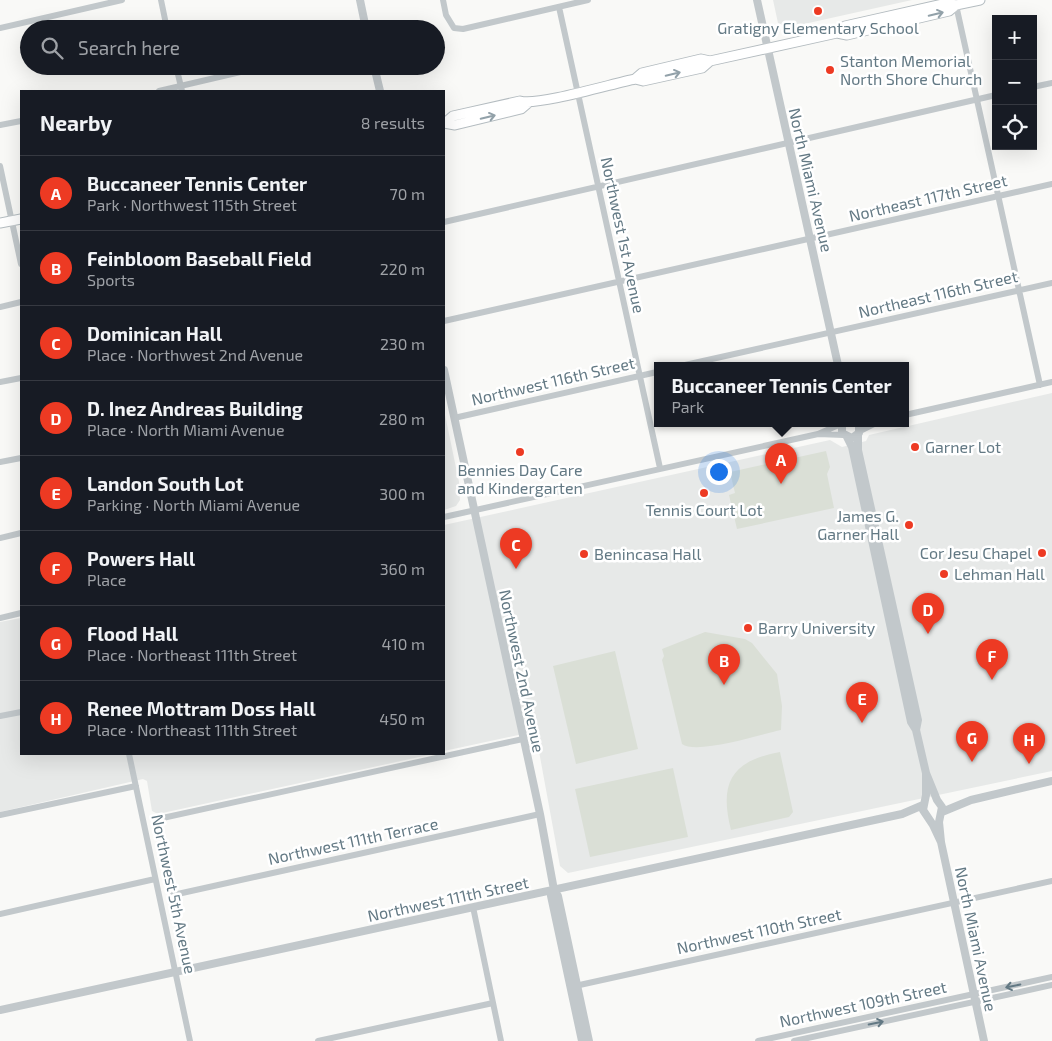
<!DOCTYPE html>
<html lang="en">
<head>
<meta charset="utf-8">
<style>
  body { margin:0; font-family:"Exo 2",sans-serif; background:#20242c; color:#f1f3f6 }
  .controls { position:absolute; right:15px; top:15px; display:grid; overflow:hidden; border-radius:0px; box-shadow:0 5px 20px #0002 }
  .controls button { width:45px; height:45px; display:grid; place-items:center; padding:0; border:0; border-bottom:1px solid #363941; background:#171b24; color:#f1f3f6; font:25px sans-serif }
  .you { position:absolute; left:718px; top:471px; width:18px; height:18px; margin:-12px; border:4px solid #fff; border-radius:50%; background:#1a73e8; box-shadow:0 0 0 8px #1a73e833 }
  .badge { display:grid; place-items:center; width:32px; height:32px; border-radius:50%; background:#ed3a23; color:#fff; font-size:16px; font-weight:700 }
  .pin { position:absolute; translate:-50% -41px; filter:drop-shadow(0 1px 2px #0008) }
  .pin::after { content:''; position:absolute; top:26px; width:18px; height:15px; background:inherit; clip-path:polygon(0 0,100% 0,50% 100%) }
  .popup { position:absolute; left:654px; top:362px; width:255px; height:65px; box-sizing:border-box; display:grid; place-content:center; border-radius:0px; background:#171b24; filter:drop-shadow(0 1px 4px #0005); font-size:16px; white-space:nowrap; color:#9ea1a6 }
  .popup b { font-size:19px; color:#f1f3f6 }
  .popup::after { content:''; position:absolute; left:50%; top:100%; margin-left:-10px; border:10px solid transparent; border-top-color:#171b24 }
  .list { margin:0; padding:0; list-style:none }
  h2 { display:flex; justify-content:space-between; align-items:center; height:65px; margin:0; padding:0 20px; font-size:21px }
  h2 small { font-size:16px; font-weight:400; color:#9ea1a6 }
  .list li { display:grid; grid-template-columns:32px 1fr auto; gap:15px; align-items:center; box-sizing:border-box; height:75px; padding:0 20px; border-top:1px solid #363941 }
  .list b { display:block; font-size:19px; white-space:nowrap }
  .list p { margin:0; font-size:16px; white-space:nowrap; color:#9ea1a6 }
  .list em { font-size:16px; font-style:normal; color:#9ea1a6 }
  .icon { flex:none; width:28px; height:28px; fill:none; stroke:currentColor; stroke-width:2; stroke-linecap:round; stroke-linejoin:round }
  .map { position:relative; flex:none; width:1052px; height:1041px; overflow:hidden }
  .search { position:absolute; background:#171b24; box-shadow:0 5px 20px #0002; left:20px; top:20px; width:425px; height:55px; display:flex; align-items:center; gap:12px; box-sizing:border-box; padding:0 18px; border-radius:28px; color:#9ea1a6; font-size:19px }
  .panel { position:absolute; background:#171b24; box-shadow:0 5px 20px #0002; left:20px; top:90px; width:425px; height:665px; border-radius:0px }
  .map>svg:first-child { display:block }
  .built { fill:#e7e9e8 }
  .green { fill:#dadfd6 }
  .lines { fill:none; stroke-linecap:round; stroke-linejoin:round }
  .secondary-casing { stroke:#b4bcc0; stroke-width:11 }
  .minor { stroke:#c2c8cb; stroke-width:6 }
  .tertiary { stroke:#c2c8cb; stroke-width:8 }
  .secondary { stroke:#fff; stroke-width:9 }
  .oneway { stroke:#92a1a9 }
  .oneway2 { stroke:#637984 }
  .poi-dot { fill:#ed3a23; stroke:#fff; stroke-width:2 }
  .labels { text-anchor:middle; stroke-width:5; stroke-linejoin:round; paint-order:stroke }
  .poi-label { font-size:16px; fill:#637984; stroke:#fff; text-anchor:start }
  .street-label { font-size:16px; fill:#637984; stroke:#fff }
</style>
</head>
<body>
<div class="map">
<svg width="1052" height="1041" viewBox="0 0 1052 1041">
  <rect width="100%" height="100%" fill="#f9f9f7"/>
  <path class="built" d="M 773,0 L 912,0 L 786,28 L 778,23 Z
    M 1052,393 L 1052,771 L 568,873 L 560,866 L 536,735 L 532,732 L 444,751 L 444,525 L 830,440 L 842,447 L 866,441 L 869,435 Z
    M 444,410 L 459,482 L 460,500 L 456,506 L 444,510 Z
    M 21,618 L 21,754 L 433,754 L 158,814 L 152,811 L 147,781 L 143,779 L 0,812 L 0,622 Z"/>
  <path class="green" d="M 826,451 L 830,467 L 827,474 L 834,508 L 737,529 L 729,495 L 735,493 L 730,472 Z
    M 705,632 L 745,639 L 752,643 L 777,674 L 782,706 L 781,730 C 762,734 697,755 682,744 L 662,660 L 664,656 L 662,649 Z
    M 615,651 L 638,749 L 576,764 L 553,666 Z
    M 780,752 L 793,812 L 789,817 L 731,830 C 719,783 731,761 780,752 Z
    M 673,768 L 688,837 L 590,857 L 575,789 Z"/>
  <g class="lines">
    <defs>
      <path id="secondary" d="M 837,33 L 845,26 L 947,3 L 956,5 L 980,0
        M 635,79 L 643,81 L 702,68 L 710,61
        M 446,122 L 453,116 L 520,101 C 538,106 611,84 635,79 L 642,73 L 701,59 L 710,61 L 837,33 L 847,35 L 949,11 L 956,5
        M 444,123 L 455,125 L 521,109 L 528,103
        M 0,223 L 21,219"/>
    </defs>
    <use href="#secondary" class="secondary-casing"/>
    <path class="minor" d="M 161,0 L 167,29
      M 443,0 L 446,15 L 454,28 L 463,29 L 588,0
      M 956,5 L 1040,385
      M 559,7 L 660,468
      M 0,28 L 122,0
      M 176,66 L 182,91
      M 1033,87 L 1052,83
      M 159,91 L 266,66
      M 0,125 L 21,121
      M 0,166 L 21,264
      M 444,222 L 996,95
      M 0,307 L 21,302
      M 444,321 L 1052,184
      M 685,365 L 1052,283
      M 0,382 L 21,378
      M 905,415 L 1052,382
      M 454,418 L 657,372
      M 860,431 L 876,423
      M 818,434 L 844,435
      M 0,462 L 21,458
      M 444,517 L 818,434 L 841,424
      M 0,538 L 21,533
      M 0,618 L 21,613
      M 0,716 L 21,712
      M 129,754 L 190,1041
      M 0,815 L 136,786
      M 158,819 L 523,739
      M 173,895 L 540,814
      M 473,907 L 501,1041
      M 0,914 L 155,879
      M 575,986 L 1052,881
      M 318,1041 L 493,1003
      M 758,1041 L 1052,977
      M 794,1041 L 1052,985"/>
    <path class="tertiary" d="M 360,0 L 366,29
      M 757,0 L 838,365
      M 374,66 L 380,91
      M 444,370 L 540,814 L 554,890 L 551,896 L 582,1041
      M 842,423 L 842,433 L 852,438 L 859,433 L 859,423
      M 858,434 L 858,450 L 918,720 L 916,730 L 926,773 L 937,800 L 942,807 L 939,822 L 941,842
      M 847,437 L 852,447 L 911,722 L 916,730
      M 926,773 L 926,795 L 923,810 L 933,825 L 941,842 L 984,1041
      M 942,812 L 971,800 L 1052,781
      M 554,890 L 558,896 L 589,1041
      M 0,1010 L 902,814 L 923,805"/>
    <use href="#secondary" class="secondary"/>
  </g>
  <defs><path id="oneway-shaft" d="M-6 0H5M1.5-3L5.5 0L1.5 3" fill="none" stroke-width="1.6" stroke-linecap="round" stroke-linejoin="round" transform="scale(1.25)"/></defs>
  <g class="oneway">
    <use href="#oneway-shaft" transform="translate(936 14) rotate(-13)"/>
    <use href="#oneway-shaft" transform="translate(673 74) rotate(-13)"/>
    <use href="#oneway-shaft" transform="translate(488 117) rotate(-13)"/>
  </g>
  <g class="oneway2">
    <use href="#oneway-shaft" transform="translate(1013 986) rotate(168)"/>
    <use href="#oneway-shaft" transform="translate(876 1023) rotate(-12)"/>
  </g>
  <g class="poi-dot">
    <circle cx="818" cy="11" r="5"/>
    <circle cx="830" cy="70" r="5"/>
    <circle cx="915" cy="447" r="5"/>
    <circle cx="520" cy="452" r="5"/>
    <circle cx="704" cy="493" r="5"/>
    <circle cx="909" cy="525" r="5"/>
    <circle cx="1042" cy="553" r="5"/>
    <circle cx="584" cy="554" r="5"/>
    <circle cx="944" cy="574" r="5"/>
    <circle cx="748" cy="628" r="5"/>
  </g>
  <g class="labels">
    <g class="poi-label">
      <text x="818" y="34" text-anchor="middle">Gratigny Elementary School</text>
      <text x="840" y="67">Stanton Memorial<tspan x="840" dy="18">North Shore Church</tspan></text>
      <text x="925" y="453">Garner Lot</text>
      <text x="520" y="476" text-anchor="middle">Bennies Day Care<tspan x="520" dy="18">and Kindergarten</tspan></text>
      <text x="704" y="516" text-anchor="middle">Tennis Court Lot</text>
      <text x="899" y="522" text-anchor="end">James G.<tspan x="899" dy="18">Garner Hall</tspan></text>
      <text x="1032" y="559" text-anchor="end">Cor Jesu Chapel</text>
      <text x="594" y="560">Benincasa Hall</text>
      <text x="954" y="580">Lehman Hall</text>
      <text x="758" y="634">Barry University</text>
    </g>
    <g class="street-label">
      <text transform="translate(811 180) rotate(77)" y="6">North Miami Avenue</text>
      <text transform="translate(928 198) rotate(-13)" y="6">Northeast 117th Street</text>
      <text transform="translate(623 235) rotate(78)" y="6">Northwest 1st Avenue</text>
      <text transform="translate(938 294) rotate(-13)" y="6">Northeast 116th Street</text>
      <text transform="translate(553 381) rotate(-13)" y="6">Northwest 116th Street</text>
      <text transform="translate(522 671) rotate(78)" y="6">Northwest 2nd Avenue</text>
      <text transform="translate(353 841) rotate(-12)" y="6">Northwest 111th Terrace</text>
      <text transform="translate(174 894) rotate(78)" y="6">Northwest 5th Avenue</text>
      <text transform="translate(448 899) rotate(-12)" y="6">Northwest 111th Street</text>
      <text transform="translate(759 931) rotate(-12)" y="6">Northwest 110th Street</text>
      <text transform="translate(976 939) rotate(78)" y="6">North Miami Avenue</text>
      <text transform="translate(863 1004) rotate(-12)" y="6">Northwest 109th Street</text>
    </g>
  </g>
</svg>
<div class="controls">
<button>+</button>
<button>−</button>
<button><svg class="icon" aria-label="locate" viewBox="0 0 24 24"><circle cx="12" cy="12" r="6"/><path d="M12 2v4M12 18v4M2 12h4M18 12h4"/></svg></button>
</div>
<div class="you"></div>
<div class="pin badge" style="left:781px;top:484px">A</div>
<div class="popup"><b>Buccaneer Tennis Center</b>Park</div>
<div class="pin badge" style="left:724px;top:685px">B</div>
<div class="pin badge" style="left:516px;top:569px">C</div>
<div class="pin badge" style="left:928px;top:634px">D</div>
<div class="pin badge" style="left:862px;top:723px">E</div>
<div class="pin badge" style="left:992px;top:680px">F</div>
<div class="pin badge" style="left:972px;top:762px">G</div>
<div class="pin badge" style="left:1029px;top:764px">H</div>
<div class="search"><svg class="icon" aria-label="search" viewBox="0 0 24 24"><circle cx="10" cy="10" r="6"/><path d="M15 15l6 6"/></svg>Search here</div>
<section class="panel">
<h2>Nearby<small>8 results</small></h2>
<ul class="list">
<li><span class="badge">A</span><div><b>Buccaneer Tennis Center</b><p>Park · Northwest 115th Street</p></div><em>70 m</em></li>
<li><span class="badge">B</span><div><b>Feinbloom Baseball Field</b><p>Sports</p></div><em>220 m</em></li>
<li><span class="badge">C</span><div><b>Dominican Hall</b><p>Place · Northwest 2nd Avenue</p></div><em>230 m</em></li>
<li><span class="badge">D</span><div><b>D. Inez Andreas Building</b><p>Place · North Miami Avenue</p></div><em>280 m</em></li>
<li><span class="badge">E</span><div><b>Landon South Lot</b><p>Parking · North Miami Avenue</p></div><em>300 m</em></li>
<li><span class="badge">F</span><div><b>Powers Hall</b><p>Place</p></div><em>360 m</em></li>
<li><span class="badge">G</span><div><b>Flood Hall</b><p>Place · Northeast 111th Street</p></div><em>410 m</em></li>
<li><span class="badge">H</span><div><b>Renee Mottram Doss Hall</b><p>Place · Northeast 111th Street</p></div><em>450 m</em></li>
</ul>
</section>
</div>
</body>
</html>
